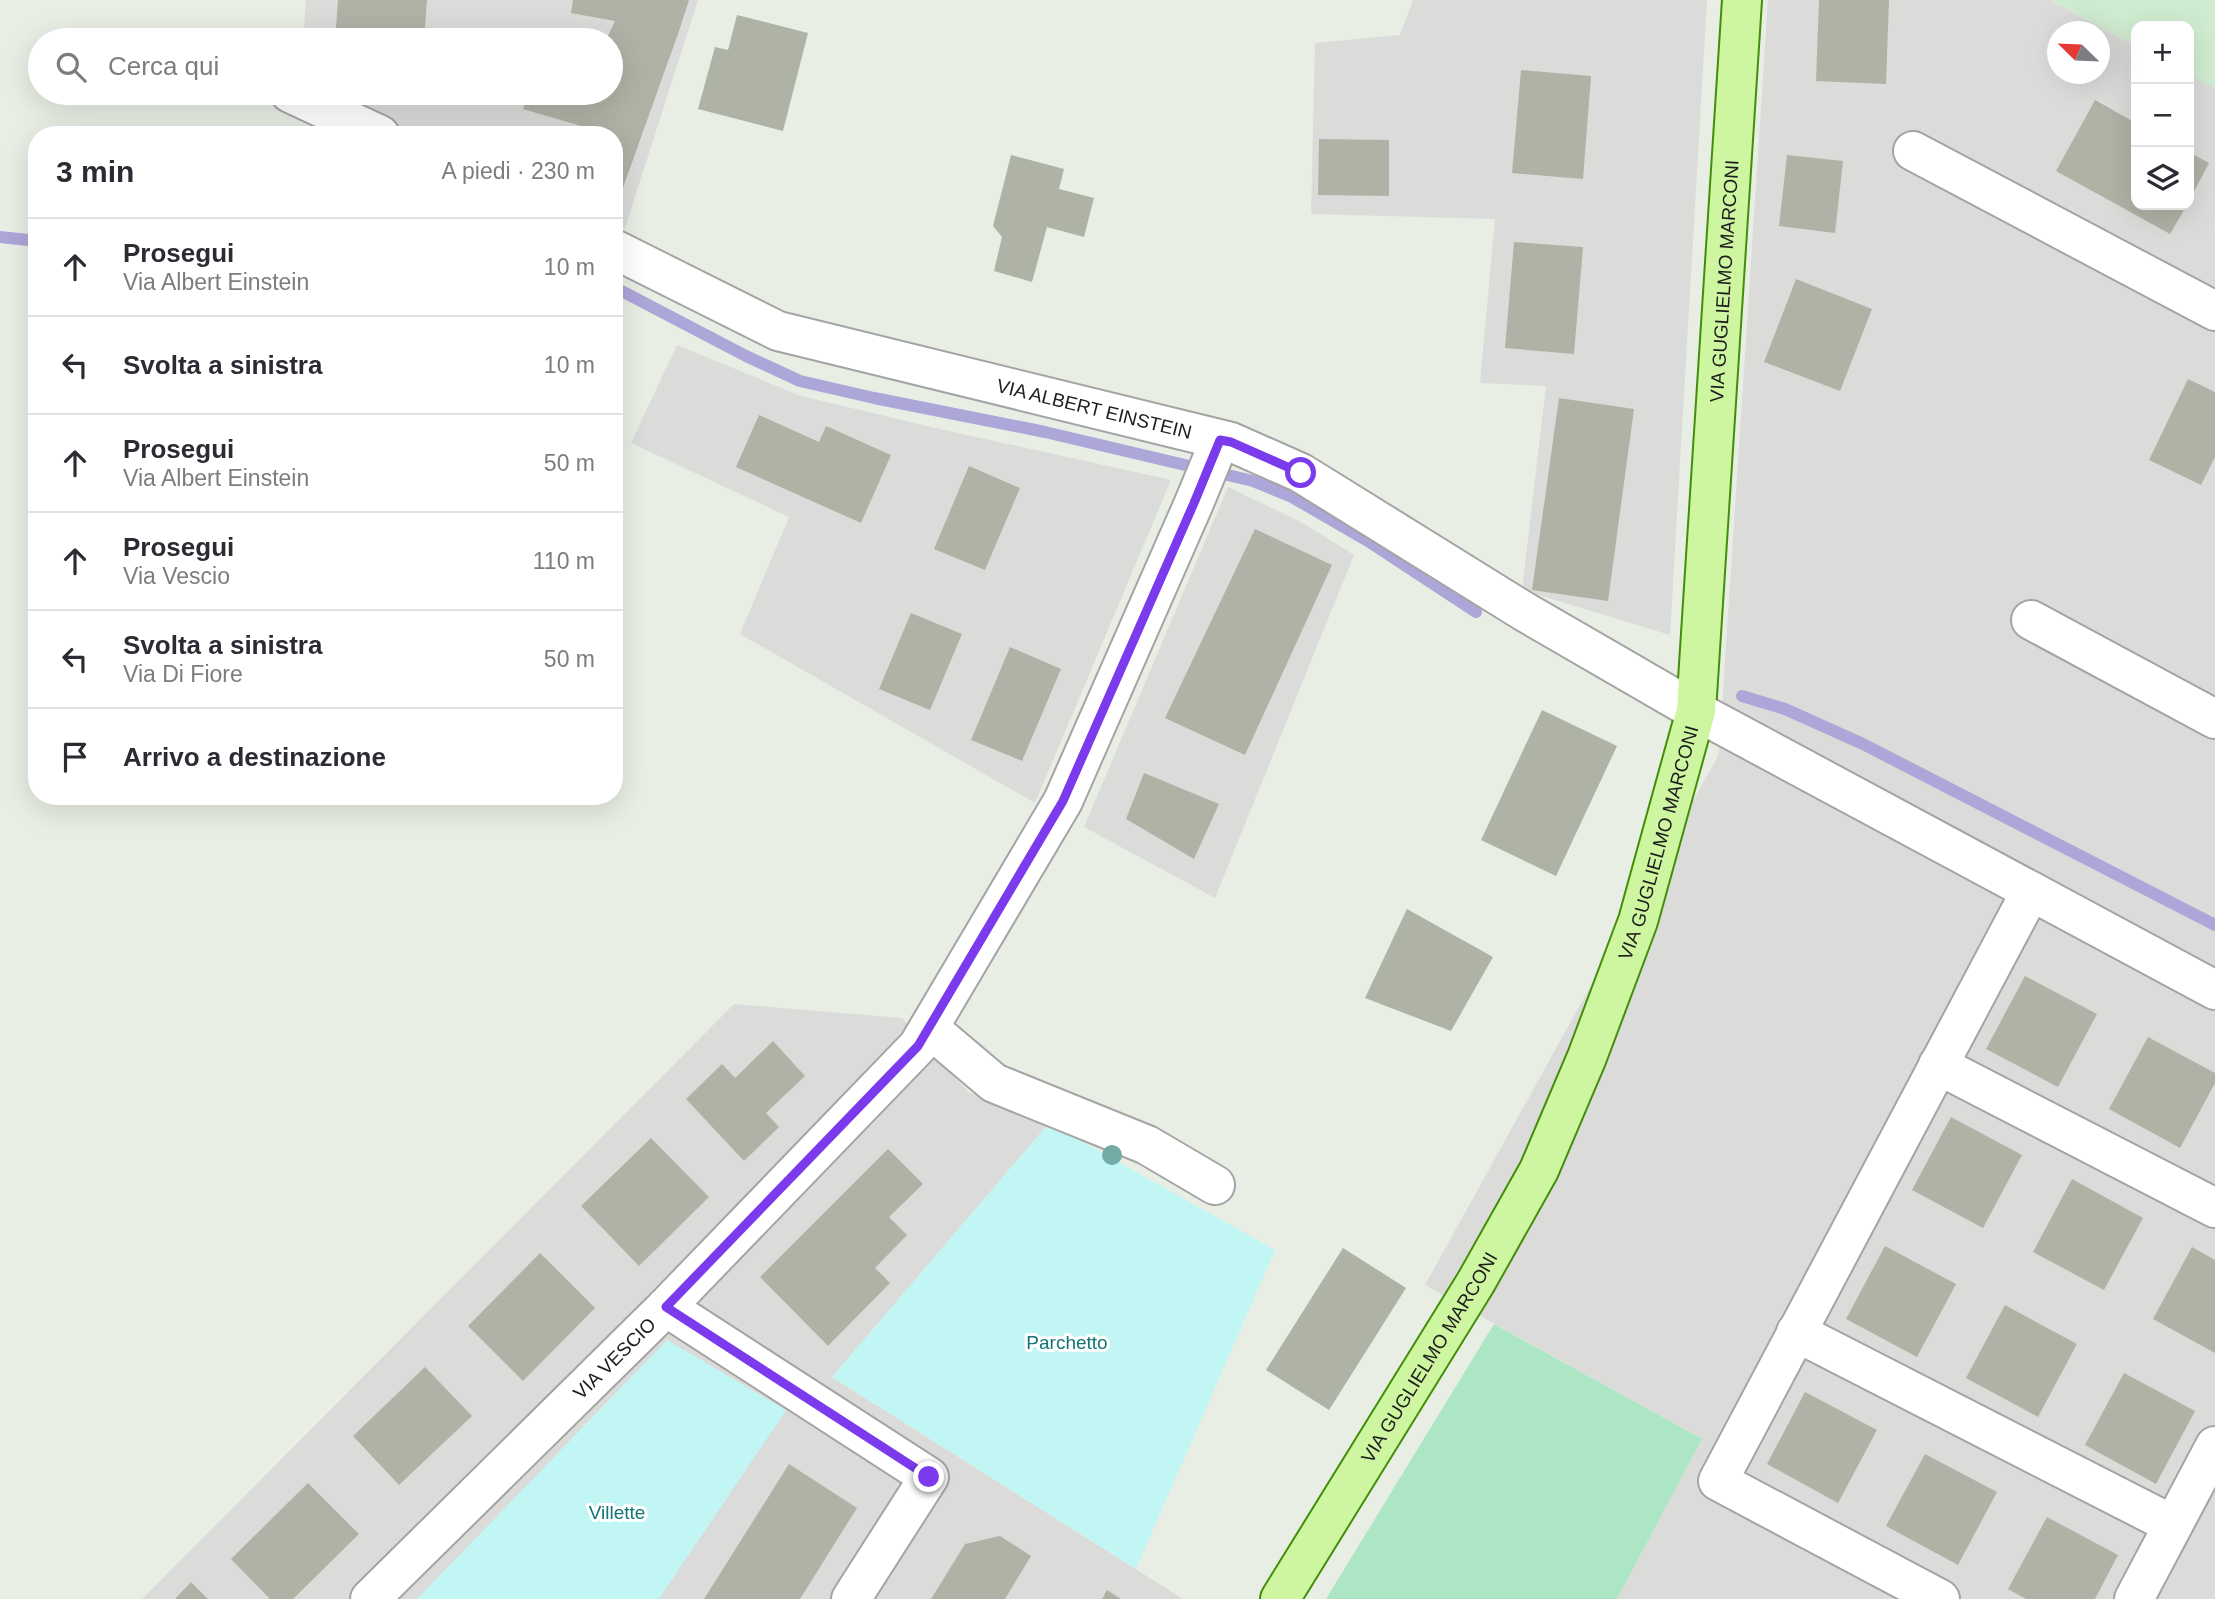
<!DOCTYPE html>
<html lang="it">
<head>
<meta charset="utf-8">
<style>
  body { margin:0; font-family:Arial,sans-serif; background:#f2f2f3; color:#2b2b33 }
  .controls { position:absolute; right:21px; top:21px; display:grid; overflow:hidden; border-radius:14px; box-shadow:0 7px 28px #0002 }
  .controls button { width:63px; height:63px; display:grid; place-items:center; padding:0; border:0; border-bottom:2px solid #e1e1e2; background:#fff; color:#2b2b33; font:35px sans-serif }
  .compass { position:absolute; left:2047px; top:21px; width:63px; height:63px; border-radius:50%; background:#fff; box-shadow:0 7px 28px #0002; rotate:293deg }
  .stop { position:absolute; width:21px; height:21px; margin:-16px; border:5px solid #7c3aed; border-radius:50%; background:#fff }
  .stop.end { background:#7c3aed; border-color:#fff; box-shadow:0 2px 7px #0008 }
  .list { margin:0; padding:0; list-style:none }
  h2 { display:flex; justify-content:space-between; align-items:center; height:91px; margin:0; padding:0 28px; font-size:30px }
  h2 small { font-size:23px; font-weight:400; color:#7c7c81 }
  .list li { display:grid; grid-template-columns:46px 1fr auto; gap:21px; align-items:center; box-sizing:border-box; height:98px; padding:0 28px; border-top:2px solid #e1e1e2 }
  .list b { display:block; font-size:26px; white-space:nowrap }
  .list p { margin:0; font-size:23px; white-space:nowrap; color:#7c7c81 }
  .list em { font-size:23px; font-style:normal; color:#7c7c81 }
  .icon { flex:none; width:38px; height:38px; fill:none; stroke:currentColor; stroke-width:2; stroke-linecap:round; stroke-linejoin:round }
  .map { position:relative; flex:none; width:2215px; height:1599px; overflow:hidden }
  .search { position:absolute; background:#fff; box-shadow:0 7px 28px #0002; left:28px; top:28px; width:595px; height:77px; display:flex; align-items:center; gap:18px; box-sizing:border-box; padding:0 24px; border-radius:38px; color:#7c7c81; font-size:26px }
  .panel { position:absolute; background:#fff; box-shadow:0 7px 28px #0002; left:28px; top:126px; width:595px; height:679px; border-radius:28px }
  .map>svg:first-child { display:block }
  .residential { fill:#dbdbda; fill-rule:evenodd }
  .farmland { fill:#d0ecd0 }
  .grass { fill:#ace6c4 }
  .park { fill:#c2f6f5 }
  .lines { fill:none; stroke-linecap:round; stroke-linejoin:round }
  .stream { stroke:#ada6d9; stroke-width:12 }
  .building { fill:#afb3a6 }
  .minor-casing { stroke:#a4a4a4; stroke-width:42 }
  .major-casing { stroke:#428e08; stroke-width:42 }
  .minor { stroke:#fff; stroke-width:38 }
  .major { stroke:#cef6a0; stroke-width:38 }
  .tree { fill:#72aba6 }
  .route { stroke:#7c3aed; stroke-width:9 }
  .labels { text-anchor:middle; stroke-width:6; stroke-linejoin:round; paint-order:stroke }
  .street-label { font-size:19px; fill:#1d1d1d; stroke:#fff }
  .park-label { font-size:19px; fill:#117574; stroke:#fff }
</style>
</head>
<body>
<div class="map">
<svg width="2215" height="1599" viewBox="0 0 2215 1599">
  <rect width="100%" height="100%" fill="#e8eee4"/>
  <path class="residential" d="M 306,0 L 698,0 L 625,228 L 614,224 L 614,135 L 415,135 L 322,93 L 611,93 L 611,40 L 303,40 Z
    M 1413,0 L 1707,0 L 1670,635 L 1522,590 L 1546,386 L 1480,383 L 1495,219 L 1311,214 L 1315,43 L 1400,35 Z
    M 1768,0 L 2050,0 L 2136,46 L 2136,205 L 2189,205 L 2189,74 L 2215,88 L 2215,1599 L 1617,1599 L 1702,1439 L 1425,1285 L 1719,754 ZM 2058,32 L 2100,32 L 2100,74 L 2058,74 Z
    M 677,345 L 801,396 L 940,429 L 1171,480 L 1035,803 L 740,634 L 789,517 L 631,443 Z
    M 1228,487 L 1301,522 L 1354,555 L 1215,898 L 1084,827 Z
    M 734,1004 L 902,1018 L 968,1092 L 1049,1123 L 832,1377 L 1183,1599 L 142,1599 Z"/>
  <path class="farmland" d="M 2051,0 L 2215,0 L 2215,88 L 2189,74 L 2189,26 L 2136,26 L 2136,46 Z"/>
  <path class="grass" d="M 1494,1324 L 1702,1439 L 1617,1599 L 1326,1599 Z"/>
  <path class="park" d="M 1049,1123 L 1275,1250 L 1136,1569 L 832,1377 Z
    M 667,1340 L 786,1410 L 659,1599 L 417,1599 Z"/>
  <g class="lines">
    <path class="stream" d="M 0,237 L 37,241
      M 614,287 L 746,356 L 800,381 L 874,398 L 1045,432 L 1253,481 L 1292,497 L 1368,541 L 1476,612
      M 1742,696 L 1785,709 L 1863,744 L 2215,925"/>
  </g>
  <path class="building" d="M 338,0 L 427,0 L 424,40 L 335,40 Z
    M 573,0 L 689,0 L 679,31 L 615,210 L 614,135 L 597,135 L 598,131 L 523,109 L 529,93 L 611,93 L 611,40 L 606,40 L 615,21 L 571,13 Z
    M 1819,0 L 1889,0 L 1886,84 L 1816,81 Z
    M 737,15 L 808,33 L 783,131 L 698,109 L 715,47 L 728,50 Z
    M 1521,70 L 1591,76 L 1583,179 L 1512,173 Z
    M 2095,100 L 2136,123 L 2136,205 L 2187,205 L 2170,234 L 2056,171 Z
    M 1319,139 L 1389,140 L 1389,196 L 1318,195 Z
    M 2189,152 L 2209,163 L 2189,201 Z
    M 1011,155 L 1064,169 L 1059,189 L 1094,198 L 1084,237 L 1047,227 L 1032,282 L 994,271 L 1002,237 L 993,226 Z
    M 1787,155 L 1843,161 L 1835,233 L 1779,226 Z
    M 1514,242 L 1583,247 L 1574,354 L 1505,348 Z
    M 1796,279 L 1872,309 L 1840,391 L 1764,362 Z
    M 2188,379 L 2215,392 L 2215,457 L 2201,485 L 2149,460 Z
    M 1559,398 L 1634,409 L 1608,601 L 1532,590 Z
    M 759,415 L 819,442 L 826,426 L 891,455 L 861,523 L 736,467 Z
    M 969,466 L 1020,488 L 985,570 L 934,549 Z
    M 1255,529 L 1332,565 L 1245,755 L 1165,718 Z
    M 911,613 L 962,634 L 930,710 L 879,689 Z
    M 1010,647 L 1061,669 L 1022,761 L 971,740 Z
    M 1542,710 L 1617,746 L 1556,876 L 1481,840 Z
    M 1144,773 L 1219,804 L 1194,859 L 1126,819 Z
    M 1407,909 L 1493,957 L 1451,1031 L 1365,998 Z
    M 2025,976 L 2097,1014 L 2058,1087 L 1986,1049 Z
    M 2148,1037 L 2215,1073 L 2215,1083 L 2180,1148 L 2109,1109 Z
    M 773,1041 L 805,1076 L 766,1113 L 779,1127 L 744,1161 L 686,1099 L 722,1064 L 735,1078 Z
    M 1951,1117 L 2022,1155 L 1983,1228 L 1912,1190 Z
    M 651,1138 L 709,1197 L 639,1266 L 581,1206 Z
    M 888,1149 L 923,1184 L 889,1217 L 907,1235 L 875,1268 L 890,1283 L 828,1346 L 760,1277 Z
    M 2072,1179 L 2143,1218 L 2104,1290 L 2033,1252 Z
    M 1885,1246 L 1956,1284 L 1917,1357 L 1846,1319 Z
    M 2192,1247 L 2215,1260 L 2215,1353 L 2153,1319 Z
    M 1343,1248 L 1406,1288 L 1329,1410 L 1266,1370 Z
    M 540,1253 L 595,1308 L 523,1381 L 468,1326 Z
    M 2005,1305 L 2077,1344 L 2038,1417 L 1966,1378 Z
    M 425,1367 L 472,1416 L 399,1485 L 353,1436 Z
    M 2124,1373 L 2195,1411 L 2156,1484 L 2085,1445 Z
    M 1805,1392 L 1877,1430 L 1838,1503 L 1767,1464 Z
    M 1925,1454 L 1997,1492 L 1958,1565 L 1886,1526 Z
    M 789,1464 L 857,1508 L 800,1599 L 704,1599 Z
    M 308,1483 L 359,1534 L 293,1599 L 270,1599 L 231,1559 Z
    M 2047,1517 L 2118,1555 L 2095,1599 L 2026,1599 L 2008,1589 Z
    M 1000,1536 L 1031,1556 L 1005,1599 L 931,1599 L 965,1544 Z
    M 191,1582 L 208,1599 L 175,1599 Z
    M 1107,1590 L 1121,1599 L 1102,1599 Z"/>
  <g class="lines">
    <defs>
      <g id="minor">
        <path d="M 290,93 L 380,135"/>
        <path d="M 1913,151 L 2215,311"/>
        <path id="s1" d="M 614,249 L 778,331 L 1231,442 L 1301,473 L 1525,612 L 1696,711 L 2215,990"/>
        <path d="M 2031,620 L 2215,719"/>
        <path d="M 929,1028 L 994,1083 L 1147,1145 L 1215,1185"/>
        <path d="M 1938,1065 L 2215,1208"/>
        <path d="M 666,1307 L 929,1477 L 851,1599"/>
        <path d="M 1796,1332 L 2173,1525"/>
        <path id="s2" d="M 370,1599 L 666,1307 L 918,1046 L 1063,801 L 1194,503 L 1220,440"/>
        <path d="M 1940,1599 L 1718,1481 L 2031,891"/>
        <path d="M 2134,1599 L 2215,1446"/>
      </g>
      <g id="major">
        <path id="s3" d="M 1280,1599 L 1476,1282 L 1539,1170 L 1587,1057 L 1638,921 L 1696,711 L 1742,0"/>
      </g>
    </defs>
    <use href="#minor" class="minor-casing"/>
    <use href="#major" class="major-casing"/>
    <use href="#minor" class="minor"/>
    <use href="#major" class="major"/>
  </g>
  <circle class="tree" cx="1112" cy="1155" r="10"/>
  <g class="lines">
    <path class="route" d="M 929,1477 L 666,1307 L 918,1046 L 1063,801 L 1194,503 L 1220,440 L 1231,442 L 1301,473"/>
  </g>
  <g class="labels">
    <g class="street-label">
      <text dy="7" stroke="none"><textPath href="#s3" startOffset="1418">VIA GUGLIELMO MARCONI</textPath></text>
      <text dy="7" stroke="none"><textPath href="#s1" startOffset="509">VIA ALBERT EINSTEIN</textPath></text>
      <text dy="7" stroke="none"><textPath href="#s3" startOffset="850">VIA GUGLIELMO MARCONI</textPath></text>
      <text dy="7" stroke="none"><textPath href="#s2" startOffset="343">VIA VESCIO</textPath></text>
      <text dy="7" stroke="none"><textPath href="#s3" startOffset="284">VIA GUGLIELMO MARCONI</textPath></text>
    </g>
    <g class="park-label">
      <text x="1067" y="1349">Parchetto</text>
      <text x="617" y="1519">Villette</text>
    </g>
  </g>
</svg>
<div class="controls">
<button>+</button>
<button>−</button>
<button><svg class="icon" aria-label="layers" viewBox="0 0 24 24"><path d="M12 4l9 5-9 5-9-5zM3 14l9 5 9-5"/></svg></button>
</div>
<svg class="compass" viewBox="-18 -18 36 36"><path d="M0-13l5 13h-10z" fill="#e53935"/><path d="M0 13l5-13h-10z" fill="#7c7c81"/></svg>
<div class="stop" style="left:1301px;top:473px"></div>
<div class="stop end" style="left:929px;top:1477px"></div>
<div class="search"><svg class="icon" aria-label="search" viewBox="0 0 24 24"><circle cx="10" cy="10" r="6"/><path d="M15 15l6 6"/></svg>Cerca qui</div>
<section class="panel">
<h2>3 min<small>A piedi · 230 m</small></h2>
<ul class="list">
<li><svg class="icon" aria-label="ahead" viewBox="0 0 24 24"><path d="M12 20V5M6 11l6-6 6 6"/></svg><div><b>Prosegui</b><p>Via Albert Einstein</p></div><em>10 m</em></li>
<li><svg class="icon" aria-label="left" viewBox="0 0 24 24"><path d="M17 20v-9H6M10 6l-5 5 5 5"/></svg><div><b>Svolta a sinistra</b></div><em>10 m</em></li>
<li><svg class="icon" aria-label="ahead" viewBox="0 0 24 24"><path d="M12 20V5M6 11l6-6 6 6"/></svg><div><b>Prosegui</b><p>Via Albert Einstein</p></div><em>50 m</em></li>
<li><svg class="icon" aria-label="ahead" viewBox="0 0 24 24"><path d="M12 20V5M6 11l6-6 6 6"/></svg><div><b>Prosegui</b><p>Via Vescio</p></div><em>110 m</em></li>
<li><svg class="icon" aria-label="left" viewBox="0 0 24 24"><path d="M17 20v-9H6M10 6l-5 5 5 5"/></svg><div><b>Svolta a sinistra</b><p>Via Di Fiore</p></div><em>50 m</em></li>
<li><svg class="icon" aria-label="arrive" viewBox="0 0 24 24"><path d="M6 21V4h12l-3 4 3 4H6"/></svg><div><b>Arrivo a destinazione</b></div></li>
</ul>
</section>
</div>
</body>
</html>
